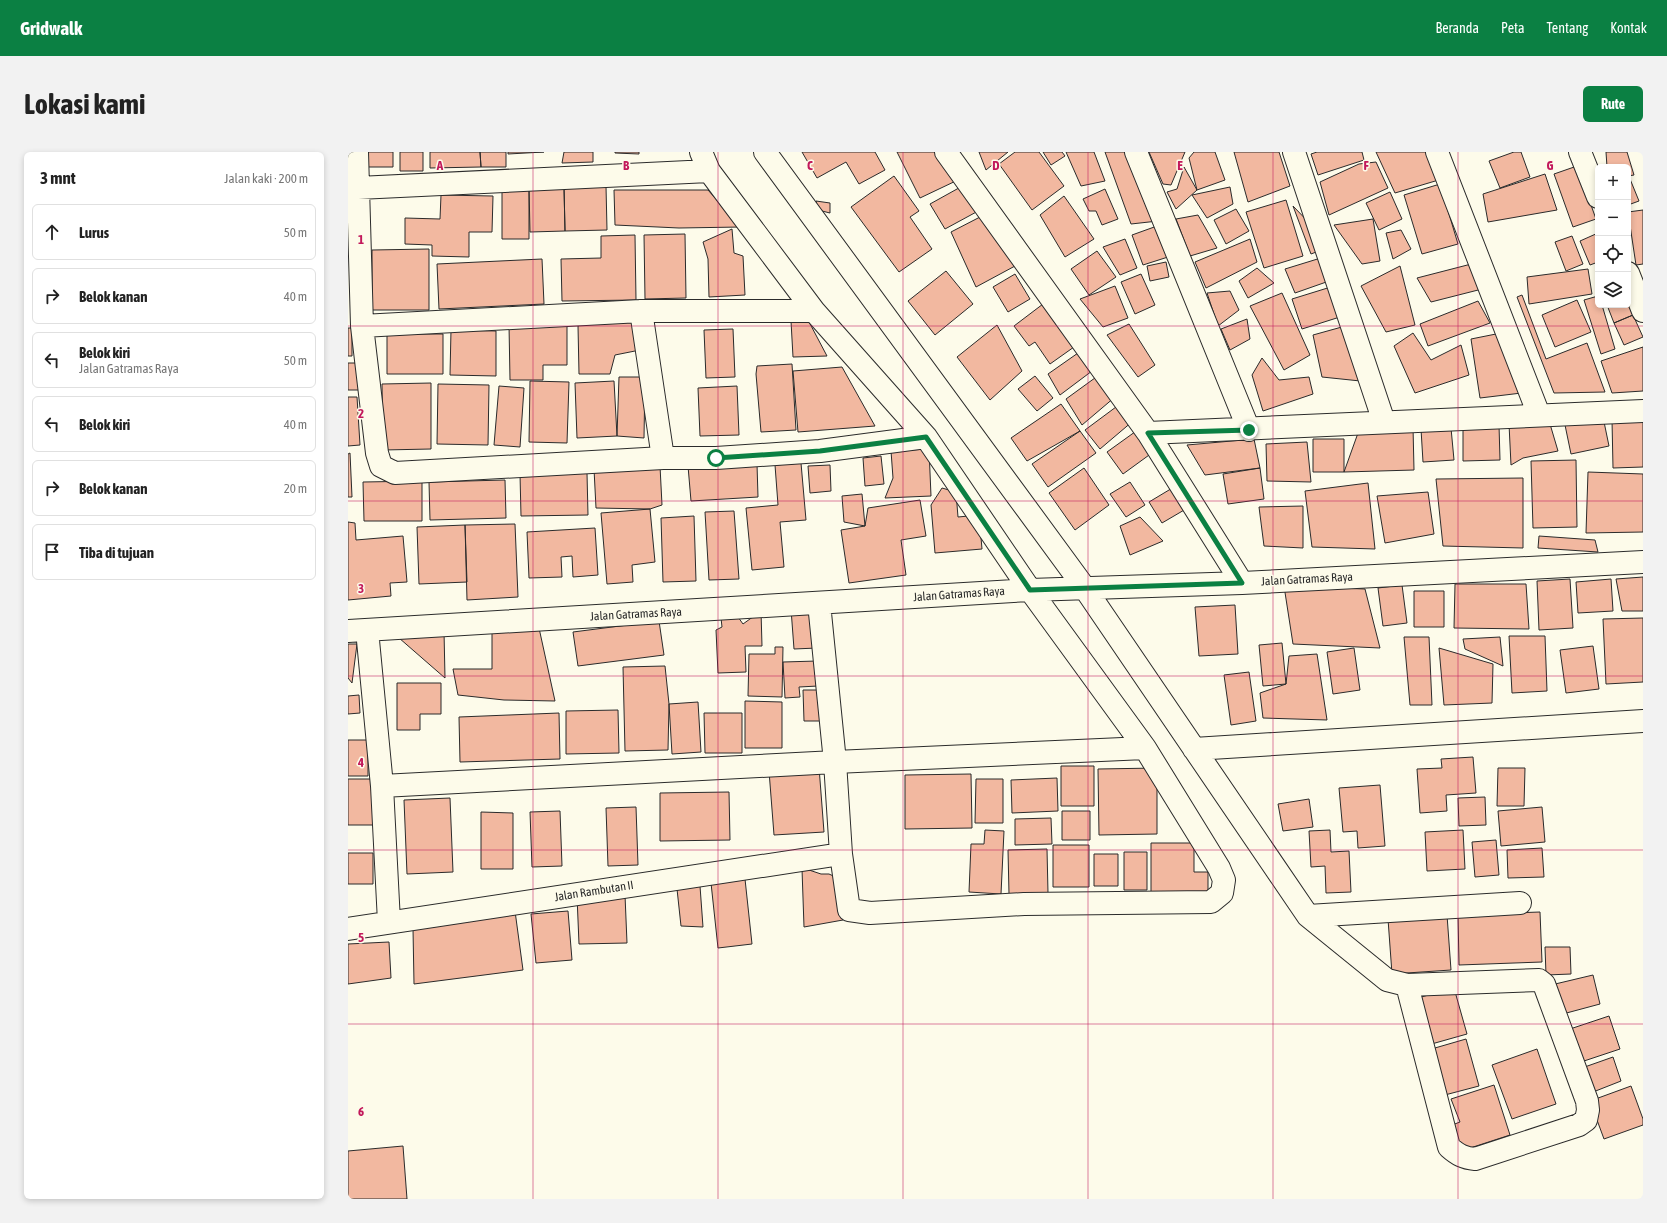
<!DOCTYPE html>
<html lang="id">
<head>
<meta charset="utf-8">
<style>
  body { margin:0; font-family:"Asap Condensed",sans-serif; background:#f2f2f2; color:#222 }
  .controls { position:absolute; right:12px; top:12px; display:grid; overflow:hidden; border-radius:6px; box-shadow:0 2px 6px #0003 }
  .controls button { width:36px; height:36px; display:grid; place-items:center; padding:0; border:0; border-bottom:1px solid #e0e0e0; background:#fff; color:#222; font:20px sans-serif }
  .stop { position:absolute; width:12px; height:12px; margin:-9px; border:3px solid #0b8043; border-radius:50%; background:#fff }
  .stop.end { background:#0b8043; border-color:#fff; box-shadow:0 1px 4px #0008 }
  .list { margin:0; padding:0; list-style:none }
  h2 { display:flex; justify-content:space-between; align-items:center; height:52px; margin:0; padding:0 16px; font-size:17px }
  h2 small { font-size:13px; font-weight:400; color:#767676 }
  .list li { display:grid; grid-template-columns:26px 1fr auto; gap:12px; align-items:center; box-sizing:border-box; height:56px; margin:0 8px 8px; padding:0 8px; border:1px solid #e0e0e0; border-radius:6px }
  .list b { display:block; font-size:15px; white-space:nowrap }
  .list p { margin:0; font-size:13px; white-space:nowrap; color:#767676 }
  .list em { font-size:13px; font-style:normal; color:#767676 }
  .icon { flex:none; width:22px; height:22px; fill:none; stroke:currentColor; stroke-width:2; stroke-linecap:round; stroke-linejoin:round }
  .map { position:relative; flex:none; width:1295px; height:1047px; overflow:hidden; border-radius:6px }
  header { display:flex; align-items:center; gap:24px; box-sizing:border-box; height:56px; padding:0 20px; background:#0b8043; color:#fff }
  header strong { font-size:19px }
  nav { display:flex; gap:22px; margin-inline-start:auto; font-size:14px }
  .intro { display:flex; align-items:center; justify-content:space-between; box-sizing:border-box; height:96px; padding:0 24px }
  h1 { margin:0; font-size:28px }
  .button { padding:10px 18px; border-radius:6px; background:#0b8043; color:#fff; font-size:14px; font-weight:700 }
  main { display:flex; gap:24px; padding:0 24px }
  aside { flex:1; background:#fff; border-radius:6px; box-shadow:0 2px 6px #0003 }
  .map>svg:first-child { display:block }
  .building { fill:#f2b8a0; stroke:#2b2b2b }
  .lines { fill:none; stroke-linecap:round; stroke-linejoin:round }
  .street-casing { stroke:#2b2b2b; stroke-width:24 }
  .street { stroke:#fdfbea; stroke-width:22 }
  .route { stroke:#0b8043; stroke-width:5 }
  .grid { fill:none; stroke:#c2185b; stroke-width:1; stroke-opacity:0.55 }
  .labels { text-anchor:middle; stroke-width:3; stroke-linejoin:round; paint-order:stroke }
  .street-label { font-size:12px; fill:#2b2b2b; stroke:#fdfbea }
  .grid-label { font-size:13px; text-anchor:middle; font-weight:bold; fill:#c2185b; stroke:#fdfbea; stroke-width:3; stroke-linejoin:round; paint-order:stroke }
</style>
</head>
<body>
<header>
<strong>Gridwalk</strong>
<nav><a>Beranda</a><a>Peta</a><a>Tentang</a><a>Kontak</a></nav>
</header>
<div class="intro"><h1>Lokasi kami</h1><a class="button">Rute</a></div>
<main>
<aside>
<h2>3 mnt<small>Jalan kaki · 200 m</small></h2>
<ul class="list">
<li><svg class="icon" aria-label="ahead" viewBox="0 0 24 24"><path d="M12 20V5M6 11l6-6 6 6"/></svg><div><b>Lurus</b></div><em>50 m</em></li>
<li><svg class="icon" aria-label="right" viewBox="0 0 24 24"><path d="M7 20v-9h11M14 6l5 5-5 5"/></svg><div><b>Belok kanan</b></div><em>40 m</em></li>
<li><svg class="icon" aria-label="left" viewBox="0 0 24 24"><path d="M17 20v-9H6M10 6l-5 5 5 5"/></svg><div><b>Belok kiri</b><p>Jalan Gatramas Raya</p></div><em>50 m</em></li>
<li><svg class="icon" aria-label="left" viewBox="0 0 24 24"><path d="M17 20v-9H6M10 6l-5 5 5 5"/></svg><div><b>Belok kiri</b></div><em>40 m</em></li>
<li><svg class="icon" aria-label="right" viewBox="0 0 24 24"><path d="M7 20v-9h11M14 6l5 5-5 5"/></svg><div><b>Belok kanan</b></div><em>20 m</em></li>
<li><svg class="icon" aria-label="arrive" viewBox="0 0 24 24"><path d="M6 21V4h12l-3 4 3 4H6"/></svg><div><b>Tiba di tujuan</b></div></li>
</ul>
</aside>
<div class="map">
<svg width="1295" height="1047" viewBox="0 0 1295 1047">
  <rect width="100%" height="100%" fill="#fdfbea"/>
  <path class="building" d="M 16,0 L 45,0 L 45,15 L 16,15 Z
    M 52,0 L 75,0 L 75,19 L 52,19 Z
    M 82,0 L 132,0 L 133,15 L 82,16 Z
    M 132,0 L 158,0 L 158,15 L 133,15 Z
    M 160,0 L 196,0 L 160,2 Z
    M 216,0 L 245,0 L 245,10 L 214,11 Z
    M 267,0 L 291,0 L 291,2 L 267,1 Z
    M 454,0 L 527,0 L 537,18 L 511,32 L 498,10 L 469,26 Z
    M 549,0 L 587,0 L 612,27 L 572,46 Z
    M 631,0 L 660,0 L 638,18 Z
    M 667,0 L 691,0 L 716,34 L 684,58 L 651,12 Z
    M 695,0 L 714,0 L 717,4 L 703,13 Z
    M 718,0 L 746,0 L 757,29 L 733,34 Z
    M 757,0 L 781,0 L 810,69 L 783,72 Z
    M 801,0 L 837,0 L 823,33 L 815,32 Z
    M 846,0 L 867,0 L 877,28 L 849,38 L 841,6 Z
    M 886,0 L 931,0 L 942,34 L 900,50 Z
    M 969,0 L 1014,0 L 1016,8 L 970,23 L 963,2 Z
    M 1028,0 L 1086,0 L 1094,27 L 1047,41 Z
    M 1166,0 L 1173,0 L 1182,25 L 1152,36 L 1141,9 Z
    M 1258,0 L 1279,0 L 1286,23 L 1280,24 L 1280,15 L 1259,15 Z
    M 1028,10 L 1040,36 L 981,63 L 972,30 L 1011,12 Z
    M 1229,14 L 1248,67 L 1225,75 L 1206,22 Z
    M 836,15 L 849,38 L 828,57 L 819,40 L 829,37 Z
    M 1197,22 L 1209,58 L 1140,70 L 1135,42 Z
    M 546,24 L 571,59 L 562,65 L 584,97 L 551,120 L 503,55 Z
    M 1282,27 L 1291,49 L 1280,53 L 1280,28 Z
    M 618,32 L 632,58 L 597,77 L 582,52 Z
    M 1092,32 L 1110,92 L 1074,102 L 1056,43 Z
    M 258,34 L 259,78 L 217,79 L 216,35 Z
    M 216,35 L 217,79 L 182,80 L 181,36 Z
    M 882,35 L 885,52 L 859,66 L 844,43 Z
    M 154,36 L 181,36 L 181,87 L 154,87 Z
    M 757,37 L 770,67 L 754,73 L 748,59 L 741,59 L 735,47 Z
    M 266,38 L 360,38 L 393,75 L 331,76 L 267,73 Z
    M 1042,40 L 1054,67 L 1031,78 L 1018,51 Z
    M 93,43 L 145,44 L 144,80 L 121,80 L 121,105 L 84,104 L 84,93 L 57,92 L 57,66 L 92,67 Z
    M 716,44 L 746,87 L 717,105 L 692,63 Z
    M 938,48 L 955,104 L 916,116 L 898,60 Z
    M 468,49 L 482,51 L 482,61 L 470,58 Z
    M 945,54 L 969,79 L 976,97 L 963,102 Z
    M 888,57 L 901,79 L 878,92 L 866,68 Z
    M 1295,58 L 1295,112 L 1288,113 L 1280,60 Z
    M 850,63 L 869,96 L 842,104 L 828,67 Z
    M 632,65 L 667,114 L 628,135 L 603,80 Z
    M 1025,67 L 1032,109 L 1014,112 L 986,73 Z
    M 809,74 L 820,105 L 795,113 L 784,83 Z
    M 384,77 L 386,101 L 395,104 L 397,143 L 361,145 L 360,107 L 355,90 Z
    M 1053,78 L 1063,97 L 1045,107 L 1038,81 Z
    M 1250,81 L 1250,110 L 1242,113 L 1232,89 Z
    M 337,82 L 338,146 L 297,147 L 296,83 Z
    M 287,83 L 288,148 L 214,149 L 213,107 L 253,106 L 253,84 Z
    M 1224,84 L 1235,112 L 1218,119 L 1207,90 Z
    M 777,87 L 789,116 L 772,123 L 755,95 Z
    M 902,87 L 909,110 L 858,136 L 847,110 Z
    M 81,97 L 81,158 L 24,158 L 24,98 Z
    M 749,99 L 768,125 L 741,143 L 723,117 Z
    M 976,105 L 984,128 L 947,141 L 937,117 Z
    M 194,107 L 196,152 L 91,157 L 89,112 Z
    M 818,110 L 821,125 L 802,129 L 799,114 Z
    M 1131,110 L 1138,136 L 1083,150 L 1069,126 Z
    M 1052,114 L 1067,173 L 1038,180 L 1013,134 Z
    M 909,116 L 926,131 L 900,146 L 891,129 Z
    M 1240,117 L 1244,142 L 1181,152 L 1179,125 Z
    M 598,119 L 625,152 L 587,183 L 560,149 Z
    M 667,122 L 682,147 L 660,160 L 645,135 Z
    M 793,122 L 807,153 L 787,162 L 773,130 Z
    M 767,134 L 780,166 L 755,175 L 732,147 Z
    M 986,134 L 995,164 L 954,177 L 944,147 Z
    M 882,139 L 891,158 L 870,174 L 859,141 Z
    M 934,141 L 962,203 L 936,218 L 902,154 Z
    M 1174,143 L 1198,207 L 1239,191 L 1257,240 L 1206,241 L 1169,145 Z
    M 1250,144 L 1250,153 L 1254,153 L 1267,197 L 1253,202 L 1236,148 Z
    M 1229,148 L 1243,180 L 1207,195 L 1194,163 Z
    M 1130,149 L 1142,171 L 1080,194 L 1072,172 Z
    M 695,152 L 726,195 L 702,212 L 687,190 L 681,194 L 666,174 Z
    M 1280,152 L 1285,163 L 1266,171 L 1259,153 Z
    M 1285,163 L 1295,185 L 1276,193 L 1266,171 Z
    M 899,167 L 902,187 L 882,198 L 873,177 Z
    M 247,168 L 302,169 L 302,196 L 267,203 L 262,222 L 231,222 L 230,174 Z
    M 460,168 L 479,204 L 445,205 L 443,169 Z
    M 219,172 L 219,213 L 195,213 L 195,228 L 162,228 L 161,173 Z
    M 781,172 L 807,213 L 790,225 L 759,183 Z
    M 649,173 L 674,219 L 642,248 L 609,205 Z
    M 1001,173 L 1022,230 L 974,225 L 965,183 Z
    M 0,176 L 4,176 L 4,204 L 0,204 Z
    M 385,177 L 387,225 L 358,226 L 356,178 Z
    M 103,178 L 148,179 L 148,224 L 102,223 Z
    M 1158,180 L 1182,240 L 1132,246 L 1123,187 Z
    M 1065,181 L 1083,208 L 1113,193 L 1121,223 L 1067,241 L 1046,194 Z
    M 39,182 L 95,182 L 95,222 L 39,222 Z
    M 1295,195 L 1295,239 L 1264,241 L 1253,209 Z
    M 730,201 L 744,219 L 712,243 L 700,222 Z
    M 914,206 L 931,228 L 961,225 L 965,242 L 915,259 L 904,223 Z
    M 0,211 L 11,211 L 12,238 L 0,238 Z
    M 444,212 L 448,278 L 413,280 L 408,222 L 409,214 Z
    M 494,215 L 527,274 L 450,280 L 445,219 Z
    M 751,223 L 767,245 L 734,273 L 718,247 Z
    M 687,224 L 705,246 L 689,259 L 670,237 Z
    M 271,225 L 297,225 L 296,286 L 269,284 Z
    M 182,229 L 221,230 L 219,291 L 181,290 Z
    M 266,229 L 269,284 L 229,286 L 227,231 Z
    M 83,231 L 83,297 L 35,298 L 34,232 Z
    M 90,232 L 141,233 L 140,293 L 89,292 Z
    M 151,234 L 176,236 L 172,295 L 146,293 Z
    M 389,234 L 391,283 L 352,284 L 350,236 Z
    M 0,245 L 9,245 L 12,293 L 0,294 Z
    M 713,252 L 732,279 L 679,309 L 663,286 Z
    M 772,252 L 785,269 L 752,297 L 737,278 Z
    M 1255,265 L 1261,294 L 1223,302 L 1217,273 Z
    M 1295,267 L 1295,315 L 1265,316 L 1264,268 Z
    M 1161,272 L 1202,272 L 1210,299 L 1175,306 L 1163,313 Z
    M 1151,273 L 1152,308 L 1115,309 L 1115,274 Z
    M 1065,275 L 1066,318 L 996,320 L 1010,281 Z
    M 1103,276 L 1106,308 L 1075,310 L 1073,277 Z
    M 791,277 L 808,298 L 775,322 L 759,300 Z
    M 732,279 L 748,301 L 700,335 L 684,312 Z
    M 906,287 L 912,316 L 857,323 L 839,293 Z
    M 965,287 L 996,287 L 996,320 L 965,320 Z
    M 959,290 L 963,330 L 919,329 L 918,292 Z
    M 581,297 L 583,344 L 537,346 L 545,326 L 543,299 Z
    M 2,301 L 4,345 L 0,345 L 0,302 Z
    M 533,304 L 536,332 L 517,334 L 515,306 Z
    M 1228,308 L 1229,375 L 1185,376 L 1183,309 Z
    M 453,311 L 458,368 L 432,370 L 436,415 L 404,418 L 398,356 L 430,353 L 427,313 Z
    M 409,312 L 410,345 L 343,349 L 340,314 Z
    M 482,313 L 483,339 L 462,341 L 460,314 Z
    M 312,314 L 314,353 L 302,357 L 248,356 L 246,317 Z
    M 736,316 L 761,353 L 727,378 L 701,341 Z
    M 912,316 L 916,347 L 880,352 L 875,322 Z
    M 1240,320 L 1295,322 L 1295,380 L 1238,381 Z
    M 239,321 L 240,363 L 173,364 L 172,322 Z
    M 1175,326 L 1175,396 L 1095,394 L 1088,327 Z
    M 157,328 L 158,366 L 82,368 L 81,330 Z
    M 74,329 L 74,369 L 16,369 L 15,330 Z
    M 782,330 L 797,353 L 778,365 L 762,342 Z
    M 1020,331 L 1027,397 L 964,395 L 957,339 Z
    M 831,332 L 843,354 L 814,371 L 801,350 Z
    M 594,336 L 608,340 L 610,365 L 631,363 L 634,397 L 587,401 L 583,353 Z
    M 1080,340 L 1086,382 L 1037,391 L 1029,344 Z
    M 514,342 L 517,374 L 496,370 L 494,344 Z
    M 572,348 L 578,384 L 553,388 L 558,423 L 501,431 L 493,378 L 517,374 L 520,356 Z
    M 955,354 L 955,396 L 916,394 L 911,355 Z
    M 302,357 L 307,410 L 284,413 L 285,430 L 259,432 L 253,361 Z
    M 386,359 L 391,427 L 361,428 L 357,360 Z
    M 346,364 L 348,429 L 315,430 L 313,366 Z
    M 792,365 L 815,389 L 782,403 L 772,374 Z
    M 0,370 L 7,371 L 8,388 L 55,384 L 59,430 L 42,431 L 43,444 L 0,448 Z
    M 167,372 L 170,445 L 119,448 L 117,373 Z
    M 117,373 L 119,430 L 71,432 L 69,375 Z
    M 247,376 L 250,423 L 225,425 L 224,404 L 213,405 L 214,425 L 181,426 L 179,380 Z
    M 1191,384 L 1247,388 L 1250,400 L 1190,396 Z
    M 1295,425 L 1295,459 L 1274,459 L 1268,427 Z
    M 1222,427 L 1225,476 L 1191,478 L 1189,429 Z
    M 1263,427 L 1265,459 L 1230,461 L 1228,430 Z
    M 1107,432 L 1178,432 L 1181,477 L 1106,476 Z
    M 1054,433 L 1059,471 L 1035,474 L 1030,436 Z
    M 936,434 L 1017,437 L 1032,496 L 945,492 Z
    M 1066,439 L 1096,439 L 1096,475 L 1066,475 Z
    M 887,453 L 890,502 L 851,504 L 847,455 Z
    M 466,455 L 469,496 L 446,497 L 443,457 Z
    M 413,459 L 414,494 L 397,494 L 398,520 L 370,521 L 368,478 L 374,475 L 373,466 L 390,465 L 395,472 Z
    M 1295,466 L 1295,530 L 1258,532 L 1255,467 Z
    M 311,469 L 316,503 L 230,514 L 225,480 Z
    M 144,476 L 191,476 L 207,549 L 156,548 L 110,543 L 105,517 L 144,517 Z
    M 43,479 L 96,479 L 97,526 Z
    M 1161,484 L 1197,484 L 1199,539 L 1164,541 Z
    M 1056,485 L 1081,485 L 1084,553 L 1062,553 Z
    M 1152,485 L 1155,514 L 1117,497 L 1115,487 Z
    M 934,491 L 938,532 L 915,534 L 911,493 Z
    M 0,492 L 9,492 L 4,531 L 0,526 Z
    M 1245,494 L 1251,537 L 1218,541 L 1212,498 Z
    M 427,495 L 435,495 L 434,545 L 400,544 L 401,502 L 427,502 Z
    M 1006,496 L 1012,538 L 985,542 L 979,500 Z
    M 1091,496 L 1145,512 L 1144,551 L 1096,553 Z
    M 969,502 L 979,568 L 915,566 L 912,541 L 938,532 L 941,504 Z
    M 469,509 L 470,534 L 451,535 L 452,545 L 437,546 L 435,510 Z
    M 317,514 L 321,552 L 320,598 L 277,599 L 275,515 Z
    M 901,520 L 908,569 L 883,573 L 876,523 Z
    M 49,531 L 93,531 L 93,562 L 72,562 L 72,578 L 49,578 Z
    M 455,538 L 474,538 L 475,569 L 456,569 Z
    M 11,543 L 12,561 L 0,562 L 0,544 Z
    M 397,549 L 434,550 L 434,596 L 397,596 Z
    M 350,550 L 353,600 L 324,602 L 321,552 Z
    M 270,558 L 271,601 L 218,602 L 218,559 Z
    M 211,561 L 212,607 L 112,610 L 111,565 Z
    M 356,561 L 394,561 L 394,601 L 357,601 Z
    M 0,588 L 20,588 L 20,624 L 0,624 Z
    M 1125,605 L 1128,641 L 1098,643 L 1099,659 L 1072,661 L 1069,617 L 1094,616 L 1093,607 Z
    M 713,614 L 746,614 L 746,654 L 713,654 Z
    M 471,615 L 476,680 L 426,683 L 421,619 Z
    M 809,616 L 809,682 L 751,683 L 750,617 Z
    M 1150,616 L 1177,616 L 1176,654 L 1149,654 Z
    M 623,622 L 624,676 L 557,677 L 557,623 Z
    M 709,626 L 710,659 L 664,661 L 663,628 Z
    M 0,627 L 32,627 L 28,673 L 0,673 Z
    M 628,627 L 655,627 L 655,671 L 627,671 Z
    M 1032,633 L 1037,694 L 1010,696 L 1009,679 L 995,680 L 991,636 Z
    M 381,640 L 382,688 L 312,689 L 312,641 Z
    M 1137,645 L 1138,673 L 1111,674 L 1110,646 Z
    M 102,646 L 105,720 L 59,722 L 56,648 Z
    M 961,647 L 965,675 L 935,679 L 930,652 Z
    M 288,655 L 290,713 L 260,714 L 258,656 Z
    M 1194,655 L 1197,690 L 1153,694 L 1150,659 Z
    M 212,659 L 214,714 L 184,715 L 182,660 Z
    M 714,659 L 742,659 L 742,688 L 714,688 Z
    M 133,660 L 165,661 L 165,717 L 133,717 Z
    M 703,666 L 704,692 L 667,693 L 667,667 Z
    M 637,678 L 656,679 L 653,742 L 621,740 L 623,692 L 636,692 Z
    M 982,678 L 983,700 L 1001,699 L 1003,740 L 978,741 L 977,714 L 963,715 L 961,679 Z
    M 1115,678 L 1117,717 L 1079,719 L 1077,680 Z
    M 1148,688 L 1151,723 L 1127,725 L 1124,690 Z
    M 803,691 L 846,691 L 846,720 L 860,720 L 860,741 L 803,741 Z
    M 705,693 L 741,693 L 741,735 L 705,735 Z
    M 1194,696 L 1196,725 L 1160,726 L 1159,698 Z
    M 699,697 L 700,741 L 661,742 L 660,698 Z
    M 776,700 L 799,700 L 799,738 L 776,738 Z
    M 0,701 L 25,701 L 25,732 L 0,732 Z
    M 746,702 L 770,702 L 770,734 L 746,734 Z
    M 454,717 L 461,718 L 473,722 L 481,722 L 492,727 L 495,768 L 456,775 Z
    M 397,727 L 404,792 L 370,796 L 363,731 Z
    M 352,734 L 355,775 L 333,774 L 329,737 Z
    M 277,743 L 279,791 L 231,792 L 229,744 Z
    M 167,759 L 175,818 L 66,832 L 65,777 Z
    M 220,759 L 224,808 L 188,811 L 183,762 Z
    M 1192,760 L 1194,810 L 1111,813 L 1110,763 Z
    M 1099,763 L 1103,818 L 1044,822 L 1040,767 Z
    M 41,790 L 43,826 L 0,832 L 0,792 Z
    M 1197,795 L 1222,795 L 1223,822 L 1198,823 Z
    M 1245,823 L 1252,852 L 1211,863 L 1203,833 Z
    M 1106,836 L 1119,882 L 1080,893 L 1066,847 Z
    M 1261,864 L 1272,897 L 1227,912 L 1216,879 Z
    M 1118,887 L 1131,934 L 1093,944 L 1080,898 Z
    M 1189,897 L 1208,952 L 1164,967 L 1144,913 Z
    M 1265,905 L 1273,929 L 1240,942 L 1231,917 Z
    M 1146,933 L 1162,983 L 1113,999 L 1104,973 L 1112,970 L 1103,947 Z
    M 1283,934 L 1295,967 L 1295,973 L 1256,987 L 1242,949 Z
    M 55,994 L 59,1047 L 0,1047 L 0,999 Z"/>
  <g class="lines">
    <defs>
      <path id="street" d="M 9,0 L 14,174 L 29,301 L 33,314 L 47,321 L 315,306 L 368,306 L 472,299 L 578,285
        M 353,0 L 361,19 L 466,159 L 578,285 L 682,438 L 797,596 L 871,716 L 876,728 L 874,741 L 863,750 L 676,752 L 522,761 L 501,758 L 493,702 L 487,610 L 471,451
        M 417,0 L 736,435 L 960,764 L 1039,828 L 1059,833 L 1191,828 L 1196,832 L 1239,949 L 1240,958 L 1238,968 L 1231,973 L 1127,1007 C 1116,1006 1110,1003 1101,995 L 1059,833
        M 598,0 L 800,281 L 894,431
        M 788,0 L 901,278
        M 946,0 L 1036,270
        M 1089,0 L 1191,263
        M 1232,0 L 1250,45
        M 10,36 L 361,19
        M 1280,121 L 1295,159
        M 293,159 L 315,306
        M 14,174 L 293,159 L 466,159
        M 800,281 L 1295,259
        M 19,478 L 34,634 L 41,770
        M 0,479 L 682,438 L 894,431 L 1295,410
        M 846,597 L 1295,569
        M 34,634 L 487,610 L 797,596
        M 960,764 L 1172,751
        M 0,777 L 493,702"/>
    </defs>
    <use href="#street" class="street-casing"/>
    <use href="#street" class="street"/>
  </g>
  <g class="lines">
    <path class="route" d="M 368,306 L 472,299 L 578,285 L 682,438 L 894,431 L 800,281 L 901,278"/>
  </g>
  <path class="grid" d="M 185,0 L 185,1047M 370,0 L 370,1047M 555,0 L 555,1047M 740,0 L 740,1047M 925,0 L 925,1047M 1110,0 L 1110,1047M 0,174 L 1295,174M 0,349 L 1295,349M 0,524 L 1295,524M 0,698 L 1295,698M 0,872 L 1295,872"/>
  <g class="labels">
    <g class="street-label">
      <text transform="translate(959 427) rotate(-3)" y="4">Jalan Gatramas Raya</text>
      <text transform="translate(611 442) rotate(-4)" y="4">Jalan Gatramas Raya</text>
      <text transform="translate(288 462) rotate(-3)" y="4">Jalan Gatramas Raya</text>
      <text transform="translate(246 739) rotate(-9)" y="4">Jalan Rambutan II</text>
    </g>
  </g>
  <g class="grid-label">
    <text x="92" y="18">A</text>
    <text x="278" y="18">B</text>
    <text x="462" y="18">C</text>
    <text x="648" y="18">D</text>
    <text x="832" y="18">E</text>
    <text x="1018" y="18">F</text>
    <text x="1202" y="18">G</text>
    <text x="13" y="92">1</text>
    <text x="13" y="266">2</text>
    <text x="13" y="441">3</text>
    <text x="13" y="615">4</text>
    <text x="13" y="790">5</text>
    <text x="13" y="964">6</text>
  </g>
</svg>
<div class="controls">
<button>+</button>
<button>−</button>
<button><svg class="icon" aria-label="locate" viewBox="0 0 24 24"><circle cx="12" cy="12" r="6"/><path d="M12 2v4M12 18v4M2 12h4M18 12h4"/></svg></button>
<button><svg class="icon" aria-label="layers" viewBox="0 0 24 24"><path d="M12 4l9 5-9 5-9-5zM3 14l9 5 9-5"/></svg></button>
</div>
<div class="stop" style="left:368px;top:306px"></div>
<div class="stop end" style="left:901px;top:278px"></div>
</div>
</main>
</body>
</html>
